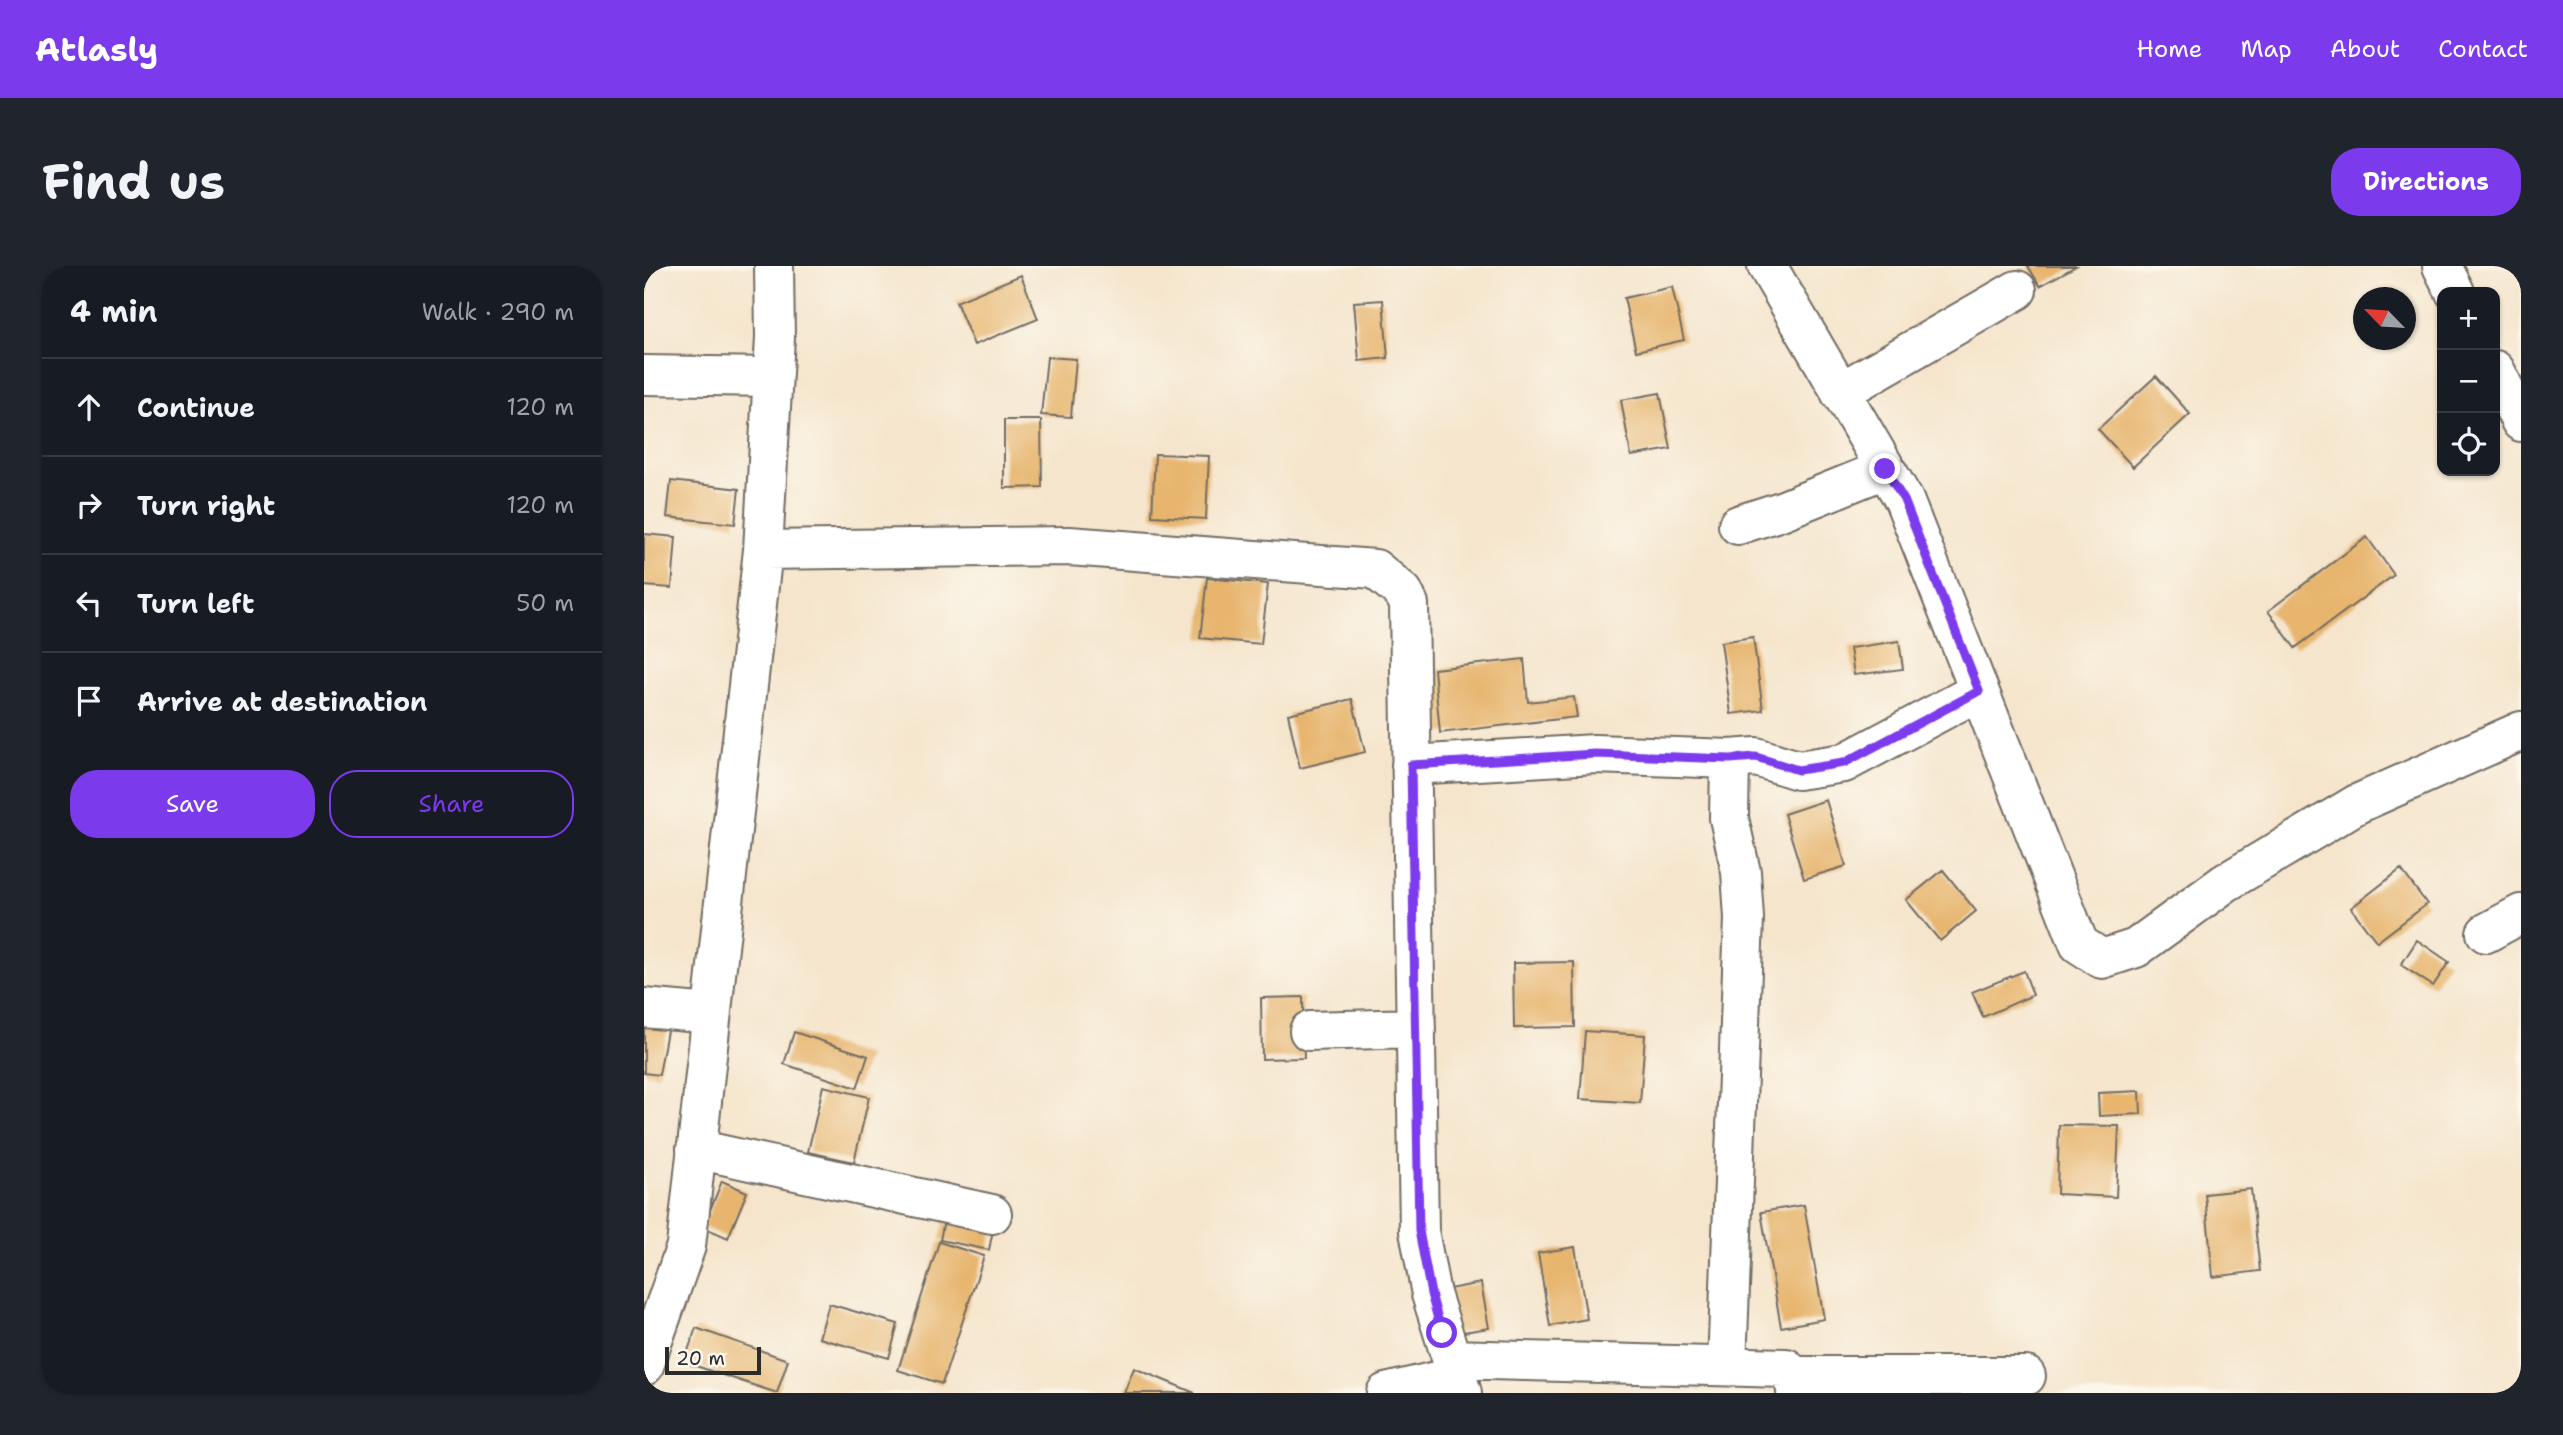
<!DOCTYPE html>
<html lang="en">
<head>
<meta charset="utf-8">
<style>
  body { margin:0; font-family:"Shantell Sans",sans-serif; background:#20242c; color:#f1f3f6 }
  .controls { position:absolute; right:21px; top:21px; display:grid; overflow:hidden; border-radius:14px; box-shadow:0 2px 5px #0004 }
  .controls button { width:63px; height:63px; display:grid; place-items:center; padding:0; border:0; border-bottom:2px solid #363941; background:#171b24; color:#f1f3f6; font:35px sans-serif }
  .compass { position:absolute; left:1709px; top:21px; width:63px; height:63px; border-radius:50%; background:#171b24; box-shadow:0 2px 5px #0004; rotate:295deg }
  .scale { position:absolute; left:21px; bottom:18px; width:96px; box-sizing:border-box; padding-left:7px; border:4px solid #2b2b2b; border-top:0; font-size:19px; line-height:24px; white-space:nowrap; color:#2b2b2b; -webkit-text-stroke:5px #fbf7ec; paint-order:stroke }
  .stop { position:absolute; width:21px; height:21px; margin:-16px; border:5px solid #7c3aed; border-radius:50%; background:#fff }
  .stop.end { background:#7c3aed; border-color:#fff; box-shadow:0 2px 7px #0008 }
  .list { margin:0; padding:0; list-style:none }
  h2 { display:flex; justify-content:space-between; align-items:center; height:91px; margin:0; padding:0 28px; font-size:30px }
  h2 small { font-size:23px; font-weight:400; color:#9ea1a6 }
  .list li { display:grid; grid-template-columns:46px 1fr auto; gap:21px; align-items:center; box-sizing:border-box; height:98px; padding:0 28px; border-top:2px solid #363941 }
  .list b { display:block; font-size:26px; white-space:nowrap }
  .list em { font-size:23px; font-style:normal; color:#9ea1a6 }
  .actions { display:flex; gap:14px; padding:21px 28px }
  .actions a { flex:1; padding:16px 0; border:2px solid #7c3aed; border-radius:28px; text-align:center; font-size:24px; color:#7c3aed }
  .actions .main { background:#7c3aed; color:#fff }
  .icon { flex:none; width:38px; height:38px; fill:none; stroke:currentColor; stroke-width:2; stroke-linecap:round; stroke-linejoin:round }
  .map { position:relative; flex:none; width:1877px; height:1127px; overflow:hidden; border-radius:28px }
  header { display:flex; align-items:center; gap:42px; box-sizing:border-box; height:98px; padding:0 35px; background:#7c3aed; color:#fff }
  header strong { font-size:33px }
  nav { display:flex; gap:38px; margin-inline-start:auto; font-size:24px }
  .intro { display:flex; align-items:center; justify-content:space-between; box-sizing:border-box; height:168px; padding:0 42px }
  h1 { margin:0; font-size:49px }
  .button { padding:18px 32px; border-radius:28px; background:#7c3aed; color:#fff; font-size:24px; font-weight:700 }
  main { display:flex; gap:42px; padding:0 42px }
  aside { flex:1; background:#171b24; border-radius:28px; box-shadow:0 2px 5px #0004 }
  .map>svg:first-child { display:block }
  .building { fill:#e7b56e }
  .lines { fill:none; stroke-linecap:round; stroke-linejoin:round }
  .minor-casing { stroke:#726c63; stroke-width:42 }
  .minor { stroke:#fff; stroke-width:38 }
  .route { stroke:#7c3aed; stroke-width:9 }
</style>
</head>
<body>
<header>
<strong>Atlasly</strong>
<nav><a>Home</a><a>Map</a><a>About</a><a>Contact</a></nav>
</header>
<div class="intro"><h1>Find us</h1><a class="button">Directions</a></div>
<main>
<aside>
<h2>4 min<small>Walk · 290 m</small></h2>
<ul class="list">
<li><svg class="icon" aria-label="ahead" viewBox="0 0 24 24"><path d="M12 20V5M6 11l6-6 6 6"/></svg><div><b>Continue</b></div><em>120 m</em></li>
<li><svg class="icon" aria-label="right" viewBox="0 0 24 24"><path d="M7 20v-9h11M14 6l5 5-5 5"/></svg><div><b>Turn right</b></div><em>120 m</em></li>
<li><svg class="icon" aria-label="left" viewBox="0 0 24 24"><path d="M17 20v-9H6M10 6l-5 5 5 5"/></svg><div><b>Turn left</b></div><em>50 m</em></li>
<li><svg class="icon" aria-label="arrive" viewBox="0 0 24 24"><path d="M6 21V4h12l-3 4 3 4H6"/></svg><div><b>Arrive at destination</b></div></li>
</ul>
<div class="actions"><a class="main">Save</a><a>Share</a></div>
</aside>
<div class="map">
<svg width="1877" height="1127" viewBox="0 0 1877 1127">
  <rect width="100%" height="100%" fill="#fbf7ec"/>
  <filter id="ink" filterUnits="userSpaceOnUse"><feTurbulence type="fractalNoise" baseFrequency=".0143" numOctaves="2"/><feDisplacementMap in="SourceGraphic" scale="14" xChannelSelector="R" yChannelSelector="G"/><feConvolveMatrix kernelMatrix="1 2 1 2 8 2 1 2 1" color-interpolation-filters="sRGB"/></filter>
  <filter id="wash" filterUnits="userSpaceOnUse"><feTurbulence type="fractalNoise" baseFrequency=".00686" numOctaves="4" result="noise"/><feDisplacementMap in="SourceGraphic" scale="28" xChannelSelector="R" yChannelSelector="G"/><feGaussianBlur stdDeviation="1.57" result="paint"/><feColorMatrix in="noise" values="0 0 0 0 0 0 0 0 0 0 0 0 0 0 0 0 0 1.4 0 .05"/><feComposite in="paint" operator="in"/></filter>
  <g filter="url(#wash)">
    <rect width="100%" height="100%" fill="#f5e5cc"/>
    <g id="blocks">
      <path class="building" d="M 1384,0 L 1432,0 L 1396,20 Z
        M 377,9 L 394,53 L 330,79 L 312,36 Z
        M 1028,21 L 1040,74 L 992,85 L 980,32 Z
        M 739,34 L 744,92 L 715,95 L 710,36 Z
        M 403,91 L 432,93 L 427,151 L 397,149 Z
        M 1512,110 L 1546,148 L 1489,201 L 1454,163 Z
        M 1016,127 L 1027,183 L 987,190 L 977,134 Z
        M 360,154 L 397,154 L 398,221 L 360,222 Z
        M 511,188 L 565,190 L 562,253 L 508,250 Z
        M 27,215 L 95,223 L 91,258 L 23,251 Z
        M 0,268 L 32,271 L 28,322 L 0,320 Z
        M 1723,271 L 1750,309 L 1651,382 L 1624,345 Z
        M 563,312 L 624,318 L 617,378 L 556,372 Z
        M 1109,371 L 1119,444 L 1087,448 L 1077,376 Z
        M 1255,375 L 1259,403 L 1210,409 L 1206,382 Z
        M 880,393 L 884,436 L 930,431 L 933,451 L 796,467 L 790,403 Z
        M 708,433 L 721,486 L 656,502 L 644,448 Z
        M 1182,534 L 1202,600 L 1160,613 L 1140,548 Z
        M 1757,603 L 1783,638 L 1733,676 L 1707,642 Z
        M 1299,604 L 1332,645 L 1296,675 L 1262,634 Z
        M 1773,674 L 1805,696 L 1789,720 L 1757,699 Z
        M 930,696 L 931,761 L 870,762 L 869,697 Z
        M 1380,705 L 1389,729 L 1339,751 L 1328,726 Z
        M 659,731 L 660,792 L 618,793 L 617,732 Z
        M 0,756 L 24,759 L 15,809 L 0,807 Z
        M 941,765 L 1001,769 L 996,837 L 936,833 Z
        M 150,766 L 224,790 L 213,822 L 140,798 Z
        M 179,820 L 225,831 L 210,896 L 164,886 Z
        M 1496,825 L 1497,848 L 1455,850 L 1454,827 Z
        M 1415,859 L 1475,860 L 1472,931 L 1413,928 Z
        M 78,915 L 103,926 L 84,972 L 59,961 Z
        M 1607,923 L 1616,1005 L 1569,1011 L 1561,928 Z
        M 1160,939 L 1180,1053 L 1137,1061 L 1117,946 Z
        M 301,949 L 350,959 L 345,984 L 296,974 Z
        M 295,976 L 340,990 L 298,1118 L 254,1104 Z
        M 931,981 L 943,1053 L 906,1060 L 894,987 Z
        M 837,1017 L 845,1062 L 813,1067 L 805,1023 Z
        M 185,1038 L 254,1058 L 245,1092 L 175,1072 Z
        M 52,1062 L 144,1094 L 133,1127 L 40,1096 Z
        M 490,1102 L 551,1127 L 480,1127 Z"/>
    </g>
  </g>
  <g filter="url(#ink)">
    <use href="#blocks" fill-opacity="0" stroke="#726c63" stroke-width="2"/>
    <g class="lines">
      <defs>
        <path id="minor" d="M 1123,0 L 1260,234 L 1435,678 L 1458,693 L 1492,682 L 1581,617 L 1713,538 L 1877,465
          M 1798,0 L 1811,26
          M 1851,104 L 1877,156
          M 0,109 L 128,111
          M 1196,126 L 1373,24
          M 1094,259 L 1137,245 L 1241,203
          M 119,284 L 425,280 L 731,303 L 759,326 L 765,338 L 775,965 L 787,1028 L 818,1127
          M 767,499 L 951,488 L 1086,493 L 1112,491 L 1154,504 L 1200,497 L 1335,425
          M 1842,667 L 1877,648
          M 0,742 L 67,748
          M 665,765 L 772,762
          M 52,883 L 348,948
          M 807,1093 L 1142,1102 L 1152,1120 L 1152,1127
          M 0,1100 L 42,980 L 119,284 L 131,71 L 130,0
          M 1083,1100 L 1100,652 L 1097,606 L 1085,552 L 1086,493
          M 1148,1110 L 1382,1110
          M 742,1127 L 813,1110"/>
      </defs>
      <use href="#minor" class="minor-casing"/>
      <use href="#minor" class="minor"/>
    </g>
  </g>
  <g class="lines" filter="url(#ink)">
    <path class="route" d="M 798,1067 L 787,1028 L 775,965 L 767,499 L 951,488 L 1086,493 L 1112,491 L 1154,504 L 1200,497 L 1335,425 L 1260,234 L 1241,203"/>
  </g>
</svg>
<div class="controls">
<button>+</button>
<button>−</button>
<button><svg class="icon" aria-label="locate" viewBox="0 0 24 24"><circle cx="12" cy="12" r="6"/><path d="M12 2v4M12 18v4M2 12h4M18 12h4"/></svg></button>
</div>
<svg class="compass" viewBox="-18 -18 36 36"><path d="M0-13l5 13h-10z" fill="#e53935"/><path d="M0 13l5-13h-10z" fill="#9ea1a6"/></svg>
<div class="scale">20 m</div>
<div class="stop" style="left:798px;top:1067px"></div>
<div class="stop end" style="left:1241px;top:203px"></div>
</div>
</main>
</body>
</html>
